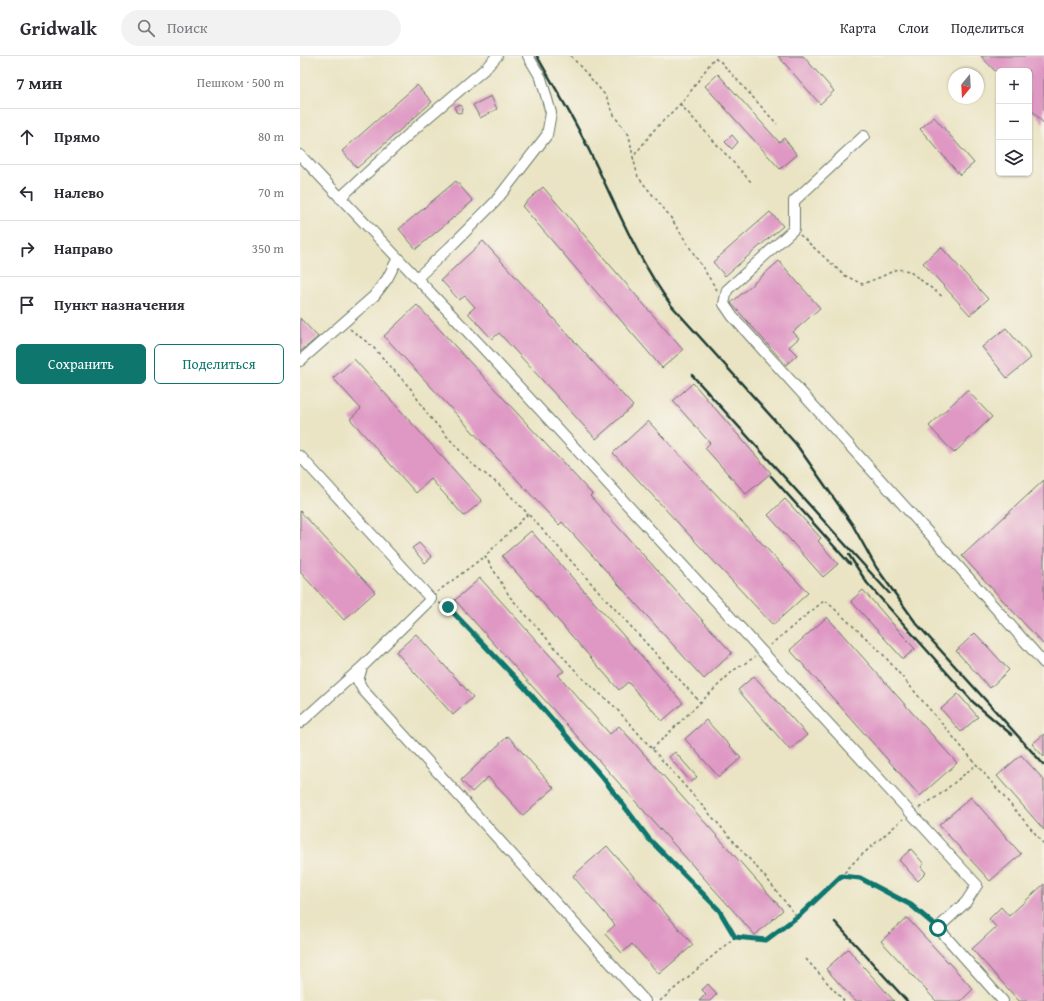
<!DOCTYPE html>
<html lang="ru">
<head>
<meta charset="utf-8">
<style>
  body { margin:0; font-family:"Gentium Book Plus",serif; background:#f2f2f3; color:#2b2b33 }
  .controls { position:absolute; right:12px; top:12px; display:grid; overflow:hidden; border-radius:6px; box-shadow:0 1px 3px #0004 }
  .controls button { width:36px; height:36px; display:grid; place-items:center; padding:0; border:0; border-bottom:1px solid #e1e1e2; background:#fff; color:#2b2b33; font:20px sans-serif }
  .compass { position:absolute; left:648px; top:12px; width:36px; height:36px; border-radius:50%; background:#fff; box-shadow:0 1px 3px #0004; rotate:198deg }
  .stop { position:absolute; width:12px; height:12px; margin:-9px; border:3px solid #0f766e; border-radius:50%; background:#fff }
  .stop.end { background:#0f766e; border-color:#fff; box-shadow:0 1px 4px #0008 }
  .list { margin:0; padding:0; list-style:none }
  h2 { display:flex; justify-content:space-between; align-items:center; height:52px; margin:0; padding:0 16px; font-size:17px }
  h2 small { font-size:13px; font-weight:400; color:#7c7c81 }
  .list li { display:grid; grid-template-columns:26px 1fr auto; gap:12px; align-items:center; box-sizing:border-box; height:56px; padding:0 16px; border-top:1px solid #e1e1e2 }
  .list b { display:block; font-size:15px; white-space:nowrap }
  .list em { font-size:13px; font-style:normal; color:#7c7c81 }
  .actions { display:flex; gap:8px; padding:12px 16px }
  .actions a { flex:1; padding:9px 0; border:1px solid #0f766e; border-radius:6px; text-align:center; font-size:14px; color:#0f766e }
  .actions .main { background:#0f766e; color:#fff }
  .icon { flex:none; width:22px; height:22px; fill:none; stroke:currentColor; stroke-width:2; stroke-linecap:round; stroke-linejoin:round }
  .map { position:relative; flex:none; width:744px; height:945px; overflow:hidden }
  header { display:flex; align-items:center; gap:24px; box-sizing:border-box; height:56px; padding:0 20px; background:#fff; border-bottom:1px solid #e1e1e2 }
  header strong { font-size:19px }
  nav { display:flex; gap:22px; margin-inline-start:auto; font-size:14px }
  .search { width:280px; height:36px; background:#f2f2f3; display:flex; align-items:center; gap:10px; box-sizing:border-box; padding:0 14px; border-radius:22px; color:#7c7c81; font-size:15px }
  main { display:flex }
  aside { flex:1; background:#fff }
  .map>svg:first-child { display:block }
  .building { fill:#df98c4 }
  .lines { fill:none; stroke-linecap:round; stroke-linejoin:round }
  .minor-casing { stroke:#676; stroke-width:12 }
  .path { stroke:#676; stroke-width:1.5; stroke-dasharray:3 3; stroke-linecap:butt }
  .minor { stroke:#fff; stroke-width:10 }
  .rail { stroke:#1f3d34; stroke-width:2.5 }
  .route { stroke:#0f766e; stroke-width:5 }
</style>
</head>
<body>
<header>
<strong>Gridwalk</strong>
<div class="search"><svg class="icon" aria-label="search" viewBox="0 0 24 24"><circle cx="10" cy="10" r="6"/><path d="M15 15l6 6"/></svg>Поиск</div>
<nav><a>Карта</a><a>Слои</a><a>Поделиться</a></nav>
</header>
<main>
<aside>
<h2>7 мин<small>Пешком · 500 m</small></h2>
<ul class="list">
<li><svg class="icon" aria-label="ahead" viewBox="0 0 24 24"><path d="M12 20V5M6 11l6-6 6 6"/></svg><div><b>Прямо</b></div><em>80 m</em></li>
<li><svg class="icon" aria-label="left" viewBox="0 0 24 24"><path d="M17 20v-9H6M10 6l-5 5 5 5"/></svg><div><b>Налево</b></div><em>70 m</em></li>
<li><svg class="icon" aria-label="right" viewBox="0 0 24 24"><path d="M7 20v-9h11M14 6l5 5-5 5"/></svg><div><b>Направо</b></div><em>350 m</em></li>
<li><svg class="icon" aria-label="arrive" viewBox="0 0 24 24"><path d="M6 21V4h12l-3 4 3 4H6"/></svg><div><b>Пункт назначения</b></div></li>
</ul>
<div class="actions"><a class="main">Сохранить</a><a>Поделиться</a></div>
</aside>
<div class="map">
<svg width="744" height="945" viewBox="0 0 744 945">
  <rect width="100%" height="100%" fill="#f7f3e8"/>
  <filter id="ink" filterUnits="userSpaceOnUse"><feTurbulence type="fractalNoise" baseFrequency=".025" numOctaves="2"/><feDisplacementMap in="SourceGraphic" scale="8" xChannelSelector="R" yChannelSelector="G"/><feConvolveMatrix kernelMatrix="1 2 1 2 8 2 1 2 1" color-interpolation-filters="sRGB"/></filter>
  <filter id="wash" filterUnits="userSpaceOnUse"><feTurbulence type="fractalNoise" baseFrequency=".012" numOctaves="4" result="noise"/><feDisplacementMap in="SourceGraphic" scale="16" xChannelSelector="R" yChannelSelector="G"/><feGaussianBlur stdDeviation="0.9" result="paint"/><feColorMatrix in="noise" values="0 0 0 0 0 0 0 0 0 0 0 0 0 0 0 0 0 1.4 0 .05"/><feComposite in="paint" operator="in"/></filter>
  <g filter="url(#wash)">
    <rect width="100%" height="100%" fill="#eae4c4"/>
    <g id="blocks">
      <path class="building" d="M 478,0 L 503,0 L 534,35 L 520,48 Z
        M 681,0 L 744,0 L 744,68 L 729,51 L 729,15 L 695,15 Z
        M 418,18 L 479,86 L 484,82 L 497,99 L 480,113 L 405,30 Z
        M 117,29 L 132,46 L 57,112 L 42,95 Z
        M 191,40 L 197,53 L 180,62 L 173,49 Z
        M155 53a4 4 0 1 1 8 0a4 4 0 1 1-8 0Z
        M 634,61 L 674,107 L 660,119 L 620,73 Z
        M 432,79 L 438,86 L 432,93 L 425,86 Z
        M 156,125 L 173,145 L 116,193 L 99,173 Z
        M 243,131 L 383,294 L 362,312 L 222,150 Z
        M 470,156 L 483,170 L 425,220 L 413,206 Z
        M 183,185 L 333,350 L 296,383 L 199,277 L 192,283 L 168,257 L 175,251 L 165,240 L 159,244 L 141,224 Z
        M 641,191 L 688,243 L 670,259 L 623,207 Z
        M 479,205 L 520,252 L 493,276 L 499,282 L 489,291 L 497,299 L 486,309 L 431,247 Z
        M 117,249 L 292,438 L 290,440 L 432,597 L 404,623 L 262,466 L 259,469 L 84,280 Z
        M 0,262 L 18,281 L 0,296 Z
        M 706,272 L 731,302 L 707,322 L 682,291 Z
        M 54,303 L 182,445 L 164,460 L 131,423 L 116,437 L 50,363 L 61,353 L 33,322 Z
        M 393,327 L 471,417 L 446,438 L 405,392 L 410,387 L 373,345 Z
        M 667,334 L 692,361 L 654,397 L 629,370 Z
        M 348,365 L 508,537 L 473,569 L 313,397 Z
        M 744,424 L 744,589 L 662,500 Z
        M 485,443 L 521,482 L 518,485 L 538,508 L 523,521 L 468,459 Z
        M 0,455 L 75,536 L 44,564 L 0,516 Z
        M 231,475 L 383,647 L 362,665 L 328,626 L 319,634 L 202,500 Z
        M 119,487 L 132,501 L 125,507 L 112,492 Z
        M 180,522 L 264,615 L 258,619 L 310,678 L 319,670 L 483,854 L 455,879 L 155,544 Z
        M 563,534 L 615,593 L 603,603 L 551,545 Z
        M 527,561 L 657,707 L 620,740 L 490,594 Z
        M 675,577 L 709,614 L 690,632 L 656,595 Z
        M 116,578 L 173,641 L 153,659 L 96,596 Z
        M 454,620 L 507,679 L 490,694 L 438,634 Z
        M 658,638 L 678,661 L 661,676 L 641,653 Z
        M 406,664 L 441,702 L 419,721 L 385,683 Z
        M 744,678 L 744,701 L 732,688 Z
        M 208,680 L 254,732 L 223,759 L 188,721 L 172,736 L 161,724 Z
        M 375,696 L 397,721 L 391,726 L 369,701 Z
        M 721,699 L 744,724 L 744,774 L 697,720 Z
        M 671,741 L 721,798 L 690,825 L 639,769 Z
        M 307,790 L 393,889 L 359,918 L 332,888 L 322,897 L 305,878 L 315,869 L 273,820 Z
        M 611,793 L 624,808 L 621,811 L 626,817 L 618,825 L 599,804 Z
        M 744,828 L 744,945 L 719,945 L 672,893 L 696,871 L 689,863 L 701,851 L 709,860 Z
        M 607,862 L 673,933 L 661,945 L 636,945 L 581,885 Z
        M 548,893 L 594,945 L 555,945 L 526,913 Z
        M 408,928 L 417,938 L 410,945 L 399,945 L 406,938 L 402,934 Z"/>
    </g>
  </g>
  <g filter="url(#ink)">
    <use href="#blocks" fill-opacity="0" stroke="#676" stroke-width="1"/>
    <g class="lines">
      <defs>
        <path id="minor" d="M 564,80 L 494,145 L 494,173 L 427,234 L 424,248 L 433,261 L 635,484 L 744,607
          M 0,99 L 184,293 L 677,829 L 666,846 L 638,872 L 703,945
          M 40,142 L 120,68 L 186,12 L 197,0
          M 117,222 L 150,191 L 195,146 L 247,79 L 251,57 L 241,22 L 228,0
          M 0,305 L 74,240 L 87,223 L 98,202
          M 0,400 L 131,543 L 62,611 L 58,625 L 63,634 L 345,945
          M 0,667 L 62,611"/>
      </defs>
      <use href="#minor" class="minor-casing"/>
      <path class="path" d="M 271,0 L 306,40 L 315,61 L 329,79 L 333,101
        M 380,48 L 452,127
        M 500,179 L 544,219 L 562,228 L 581,221 L 597,213 L 609,215 L 643,241
        M 417,234 L 369,159 L 338,121 L 333,101 L 354,74 L 386,42 L 414,2 L 421,6 L 477,68
        M 50,273 L 72,290 L 111,333 L 128,359 L 171,407 L 202,431 L 228,458 L 185,500 L 210,541 L 282,622 L 315,651 L 467,823 L 497,861
        M 229,459 L 400,646
        M 137,536 L 185,500
        M 139,547 L 148,551 L 225,632 L 303,722 L 349,783 L 419,855 L 435,881
        M 470,589 L 525,544 L 581,596 L 744,788
        M 352,693 L 434,614 L 455,601
        M 619,752 L 638,740 L 677,708
        M 541,820 L 560,822 L 611,849 L 631,866
        M 506,903 L 544,945
        M 360,945 L 435,881 L 466,885 L 501,858 L 533,829 L 556,804 L 603,763"/>
      <use href="#minor" class="minor"/>
      <path class="rail" d="M 237,0 C 252,27 269,54 283,82 C 312,139 333,197 371,249 L 496,388 L 552,468 L 576,511 L 616,567 L 744,709
        M 392,319 L 589,537
        M 471,420 L 550,508
        M 549,499 L 567,527 L 673,646 L 712,679
        M 535,866 L 607,945"/>
    </g>
  </g>
  <g class="lines" filter="url(#ink)">
    <path class="route" d="M 148,551 L 225,632 L 303,722 L 349,783 L 419,854 L 435,881 L 466,884 L 501,858 L 541,820 L 560,822 L 611,849 L 638,872"/>
  </g>
</svg>
<div class="controls">
<button>+</button>
<button>−</button>
<button><svg class="icon" aria-label="layers" viewBox="0 0 24 24"><path d="M12 4l9 5-9 5-9-5zM3 14l9 5 9-5"/></svg></button>
</div>
<svg class="compass" viewBox="-18 -18 36 36"><path d="M0-13l5 13h-10z" fill="#e53935"/><path d="M0 13l5-13h-10z" fill="#7c7c81"/></svg>
<div class="stop" style="left:638px;top:872px"></div>
<div class="stop end" style="left:148px;top:551px"></div>
</div>
</main>
</body>
</html>
